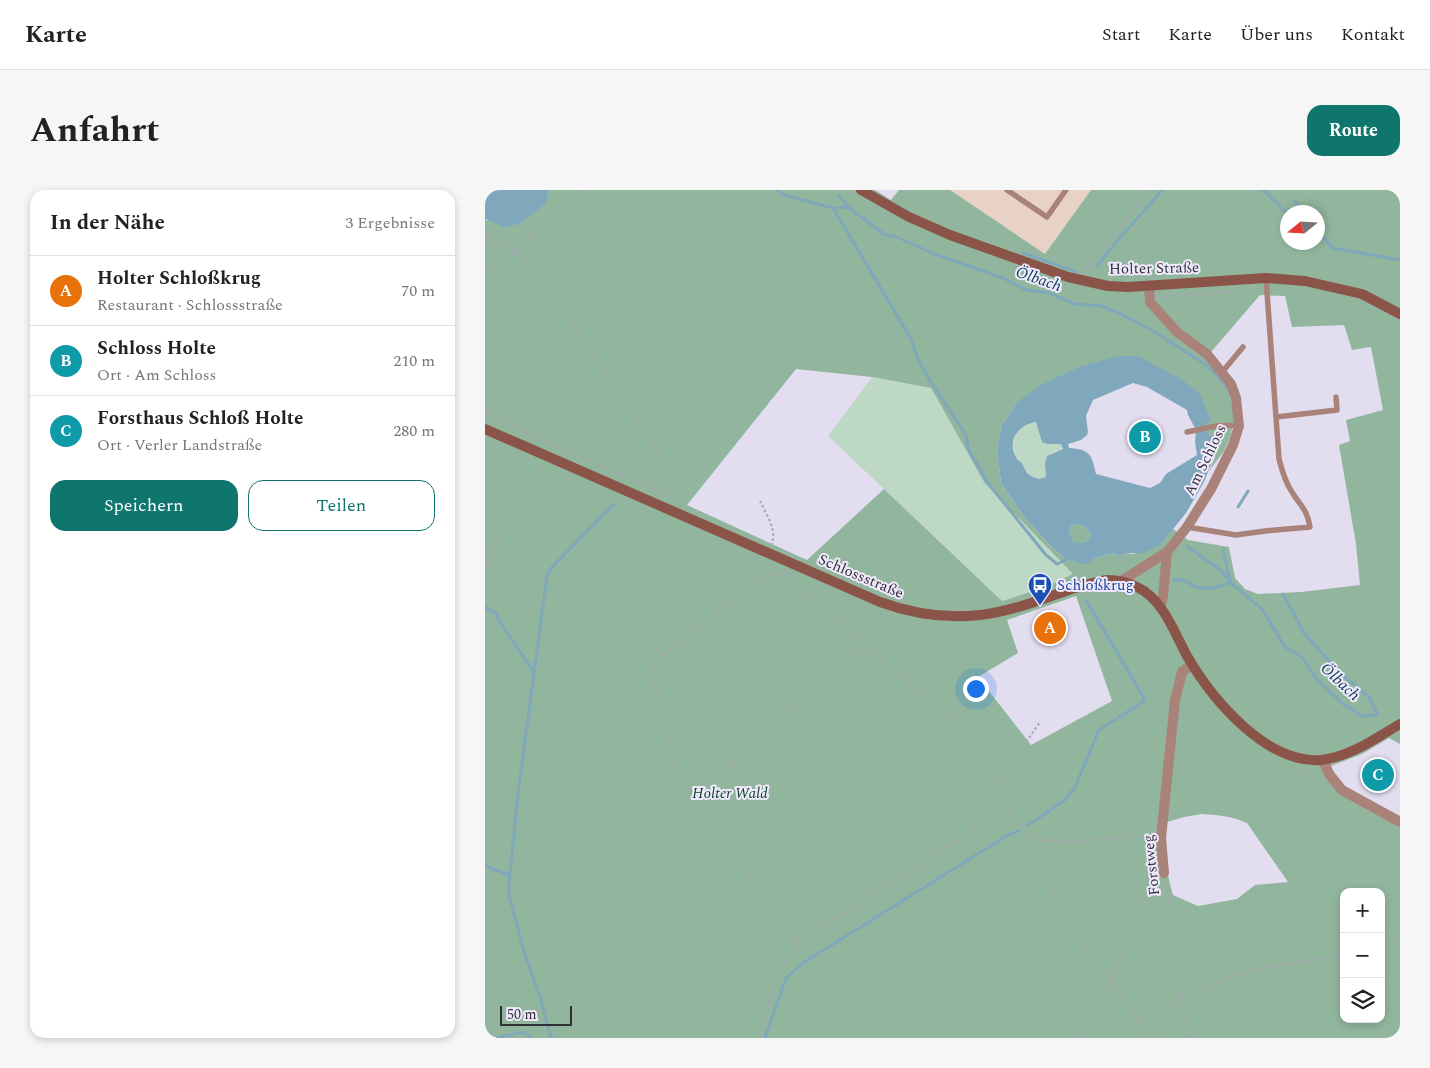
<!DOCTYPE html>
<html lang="de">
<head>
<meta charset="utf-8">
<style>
  body { margin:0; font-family:Spectral,serif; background:#f6f6f6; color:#222 }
  .controls { position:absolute; right:15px; bottom:15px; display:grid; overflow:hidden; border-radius:10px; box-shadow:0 2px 8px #0003 }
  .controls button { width:45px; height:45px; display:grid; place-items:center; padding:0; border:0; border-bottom:1px solid #e0e0e0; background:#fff; color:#222; font:25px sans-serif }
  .compass { position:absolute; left:795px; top:15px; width:45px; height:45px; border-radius:50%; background:#fff; box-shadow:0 2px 8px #0003; rotate:252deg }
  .scale { position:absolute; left:15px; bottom:12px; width:72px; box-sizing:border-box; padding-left:5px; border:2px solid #323037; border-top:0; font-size:14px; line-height:18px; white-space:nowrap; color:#323037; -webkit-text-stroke:4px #f1eafd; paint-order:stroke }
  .you { position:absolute; left:490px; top:498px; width:18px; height:18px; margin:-12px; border:4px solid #fff; border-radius:50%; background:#1a73e8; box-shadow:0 0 0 8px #1a73e833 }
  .badge { display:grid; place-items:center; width:32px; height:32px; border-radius:50%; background:#0f766e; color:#fff; font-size:16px; font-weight:700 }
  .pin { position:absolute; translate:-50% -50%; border:2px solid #fff; box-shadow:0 1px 5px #0006 }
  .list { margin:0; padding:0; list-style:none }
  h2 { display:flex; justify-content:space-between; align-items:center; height:65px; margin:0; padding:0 20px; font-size:21px }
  h2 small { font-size:16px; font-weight:400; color:#767676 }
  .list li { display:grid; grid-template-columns:32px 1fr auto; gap:15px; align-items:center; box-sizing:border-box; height:70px; padding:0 20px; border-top:1px solid #e0e0e0 }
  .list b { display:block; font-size:19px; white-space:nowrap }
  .list p { margin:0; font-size:16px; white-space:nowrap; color:#767676 }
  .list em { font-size:16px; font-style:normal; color:#767676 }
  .actions { display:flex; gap:10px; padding:15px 20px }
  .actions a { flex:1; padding:11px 0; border:1px solid #0f766e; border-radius:15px; text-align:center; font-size:18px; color:#0f766e }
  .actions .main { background:#0f766e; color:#fff }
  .icon { flex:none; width:28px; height:28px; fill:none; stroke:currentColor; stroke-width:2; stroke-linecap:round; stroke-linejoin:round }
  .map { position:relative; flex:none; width:915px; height:848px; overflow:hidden; border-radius:15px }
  header { display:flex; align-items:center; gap:30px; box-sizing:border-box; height:70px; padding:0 25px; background:#fff; border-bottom:1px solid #e0e0e0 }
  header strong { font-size:24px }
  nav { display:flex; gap:28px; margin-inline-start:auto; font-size:18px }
  .intro { display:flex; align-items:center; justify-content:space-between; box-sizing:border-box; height:120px; padding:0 30px }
  h1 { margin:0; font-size:35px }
  .button { padding:12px 22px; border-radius:15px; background:#0f766e; color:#fff; font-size:18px; font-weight:700 }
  main { display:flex; gap:30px; padding:0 30px }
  aside { flex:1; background:#fff; border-radius:15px; box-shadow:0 2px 8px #0003 }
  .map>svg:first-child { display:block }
  .industrial { fill:#e7d2c5 }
  .green { fill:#bed8c6 }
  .forest { fill:#92b69d; fill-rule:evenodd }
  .water { fill:#80a8bc; fill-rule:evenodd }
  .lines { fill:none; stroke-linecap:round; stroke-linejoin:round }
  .stream { stroke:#80a8bc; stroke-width:3 }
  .path { stroke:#a9a4b3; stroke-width:2; stroke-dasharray:2.5 2.5; stroke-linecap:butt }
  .lane { stroke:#a9827a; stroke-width:5.5 }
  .street { stroke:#a9827a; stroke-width:10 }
  .secondary { stroke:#8b5449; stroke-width:10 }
  .labels { text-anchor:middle; stroke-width:4; stroke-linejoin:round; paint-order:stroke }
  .street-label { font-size:15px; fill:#323037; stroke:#f1eafd }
  .transit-label { font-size:15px; fill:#164399; stroke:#f1eafd; text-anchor:start }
  .park-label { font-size:15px; font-style:italic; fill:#084828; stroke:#f1eafd }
  .water-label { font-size:16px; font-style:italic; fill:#013c52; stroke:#f1eafd }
</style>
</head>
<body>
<header>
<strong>Karte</strong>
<nav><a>Start</a><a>Karte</a><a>Über uns</a><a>Kontakt</a></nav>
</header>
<div class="intro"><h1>Anfahrt</h1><a class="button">Route</a></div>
<main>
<aside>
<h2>In der Nähe<small>3 Ergebnisse</small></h2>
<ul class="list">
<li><span class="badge" style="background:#e8710a">A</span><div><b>Holter Schloßkrug</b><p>Restaurant · Schlossstraße</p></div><em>70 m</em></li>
<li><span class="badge" style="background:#0f9aa8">B</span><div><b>Schloss Holte</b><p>Ort · Am Schloss</p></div><em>210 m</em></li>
<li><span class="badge" style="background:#0f9aa8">C</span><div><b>Forsthaus Schloß Holte</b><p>Ort · Verler Landstraße</p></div><em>280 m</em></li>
</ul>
<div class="actions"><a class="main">Speichern</a><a>Teilen</a></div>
</aside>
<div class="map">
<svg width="915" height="848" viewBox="0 0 915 848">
  <rect width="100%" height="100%" fill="#e3ddf0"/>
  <path class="industrial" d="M 465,0 L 606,0 L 560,64 Z"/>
  <path class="green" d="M 387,187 L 446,198 L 499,292 L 589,384 L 558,398 L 517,411 L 343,246 Z
    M 551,232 L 558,252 L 563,254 L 576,254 L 578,259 L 567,263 L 560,273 L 561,287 L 554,289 C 551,288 547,286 543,284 C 540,282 539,278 537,274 C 535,271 532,269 530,265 C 524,248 535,234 551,232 Z"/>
  <path class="forest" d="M 64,0 L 390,0 L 406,10 L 414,0 L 465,0 L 560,64 L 606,0 L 915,0 L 915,554 L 904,548 L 877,564 L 846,576 L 853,590 L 861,598 L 915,626 L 915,848 L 0,848 L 0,29 L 2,31 ZM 802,22 L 832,22 L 832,52 L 802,52 ZM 775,105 L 800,106 L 807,137 L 859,135 L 867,160 L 886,157 L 898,220 L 861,230 L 865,251 L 854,255 L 871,354 L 875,395 L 816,402 L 773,404 L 760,399 L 750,388 L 744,357 L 703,350 L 688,339 L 677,353 L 648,364 L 641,363 L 634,366 L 629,363 L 610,368 L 588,370 L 578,367 L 562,352 L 540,328 L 516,293 L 512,261 L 516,237 L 531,213 L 653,166 L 718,236 L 720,241 L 730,248 L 730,267 L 724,281 L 739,261 L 745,248 L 750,226 L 743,196 L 720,169 ZM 311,179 L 387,187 L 446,198 L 499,292 L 588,384 L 558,398 L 517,411 L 399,299 L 322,370 L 202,315 ZM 591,406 L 627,511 L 546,555 L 493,487 L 533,463 L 522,430 ZM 717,624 C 732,625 747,626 762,633 L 803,692 L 770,695 L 752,709 L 713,716 L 688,705 L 682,682 L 679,633 L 699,627 ZM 859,702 L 896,702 L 896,829 L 859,829 Z
    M 592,334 L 600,337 L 606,344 L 604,350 L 596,353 L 590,353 L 584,342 L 585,337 Z"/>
  <path class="water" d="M 0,0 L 64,0 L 60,14 L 34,34 L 19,37 L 0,29 Z
    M 633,166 L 653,166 L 696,189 L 715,204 L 726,230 L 718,236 L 720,241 L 730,248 L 732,259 L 719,292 L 701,323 L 677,353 L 660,363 L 641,363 L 634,366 L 629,363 L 610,368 L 600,375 L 578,367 L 562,352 L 540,328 L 516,293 L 512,261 L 516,237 L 531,213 L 556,195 L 594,177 ZM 648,193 L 662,197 L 702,220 L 703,225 L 711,240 L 710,252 L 712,265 L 681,284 L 675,293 L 665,298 L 611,284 C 607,265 605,259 584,258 L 583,254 L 596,250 L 602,245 L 603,242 L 601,226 L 608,210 ZM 551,232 L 557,252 L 562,254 L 576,254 L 578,259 L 562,266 L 560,273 L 561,287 L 554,289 C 550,288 546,286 543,284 C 540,281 539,277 537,273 C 535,271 532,270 531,267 C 521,250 535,234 551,232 ZM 592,334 L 600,337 L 606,344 L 604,350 L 596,353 L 590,353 L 584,342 L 585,337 Z"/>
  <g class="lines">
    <path class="stream" d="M 292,0 L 299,5 L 348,18 L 426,149 L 433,169 L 444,189 L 481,245 L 484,260 L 502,292 L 561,365 L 572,374 L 587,367
      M 778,0 L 802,23
      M 354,5 L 363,17
      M 810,11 L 819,22
      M 348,18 L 363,17 L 400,45 L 409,46 L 452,65 L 518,88 L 541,100 L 564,103 L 590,114 L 617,116 L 636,124 L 665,139 L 720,174 L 733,186 L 742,199
      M 832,39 L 847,58 L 915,70
      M 538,63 L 592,82
      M 612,77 C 631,49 656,26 677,0
      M 753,317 L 763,301
      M 702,356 L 735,380 L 745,392
      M 738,360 L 745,391
      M 689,390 C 703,388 701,393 712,397 C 722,400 736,397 745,392 L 777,419 L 800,457 L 816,466 L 831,488 L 858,514 L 877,526 L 893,525 L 884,507 L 852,480 L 819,443 L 798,404
      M 0,417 L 12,424 L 13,429 L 49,482
      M 543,635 L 580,610 L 590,597 L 614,540 L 658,512 L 659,508 L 601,410
      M 0,676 L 24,685
      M 11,848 L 39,842 L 47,848
      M 66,848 L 55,807 L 39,762 L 23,701 L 34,597 L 62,385 L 66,378 L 129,314
      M 280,848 L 301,788 L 318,773 L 523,645 L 534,641"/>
    <path class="path" d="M 361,0 L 368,4
      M 0,44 L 10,53 L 30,61 L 68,98 L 99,153 L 157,235 L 184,280 L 182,306
      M 0,56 L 10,53
      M 602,80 L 614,62 L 666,0
      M 602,80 L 601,74 L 605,74
      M 0,85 L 30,61 L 97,0
      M 674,107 L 752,101
      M 0,223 L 182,305 L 192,311
      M 275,311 C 281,324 292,339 287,354
      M 0,377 L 43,291 L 47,285 L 59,276
      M 300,381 L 291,385 L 284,383 L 278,387 L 169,472 C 162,497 176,498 181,518 C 182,523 181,528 182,533 C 185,562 186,587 211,605 L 292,726 L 303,745 L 313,752
      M 304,383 L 307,389 L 421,492 L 458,518 L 474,534 L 513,593 L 524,621 L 532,632 L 544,644 L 556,650 L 597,651 L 639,647 L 666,648
      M 815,578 L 814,582 L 823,586 L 834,586
      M 513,593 L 555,532
      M 211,605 L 380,457
      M 556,650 L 557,665 L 561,686 L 571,710 L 580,721 L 598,755 L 668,848
      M 681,692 L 692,747 L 693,778 L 703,848
      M 896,755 L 915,747
      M 655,829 C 682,813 712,799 742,788 C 779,775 820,772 859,766
      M 274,848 C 280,829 285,800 293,783 C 300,769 314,768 313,752 L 467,654 L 495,634 L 524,621
      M 594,848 L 617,813 L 667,694 L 672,689"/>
    <path class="lane" d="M 522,0 L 562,27 L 581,0
      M 738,181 L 758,157
      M 791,227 L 852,220 L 851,207
      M 702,242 C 719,239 737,233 754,236
      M 702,337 L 751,345 L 780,341 L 825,337 C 822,319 816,317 807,302 C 800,292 797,281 794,269 L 781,88"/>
    <path class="street" d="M 636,391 L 682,362 L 702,337 L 726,299 L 748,255 L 754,236 L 751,208 L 746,194 L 722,164 L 692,142 L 665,112 L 664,97
      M 675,417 L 678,407 L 682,362
      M 838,570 L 844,584 L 857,600 L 915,632
      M 679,683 L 676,648 L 690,510 L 697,482 L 707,474"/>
    <path class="secondary" d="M 376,0 L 424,27 L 465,45 L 583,87 L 623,96 L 643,97 L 781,88 L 820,91 L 877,104 L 915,124
      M 0,239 L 395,412 C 428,424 460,429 495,425 C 522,422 550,412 575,403 C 590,398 606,392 623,390 C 633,390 643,392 652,397 C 678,409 689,442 702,466 C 727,509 781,574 836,570 C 865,567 891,548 915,534"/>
  </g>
  <defs>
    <symbol id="bus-pin" viewBox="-11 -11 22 30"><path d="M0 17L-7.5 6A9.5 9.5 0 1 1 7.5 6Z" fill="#1a4fb4" stroke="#f1eafd"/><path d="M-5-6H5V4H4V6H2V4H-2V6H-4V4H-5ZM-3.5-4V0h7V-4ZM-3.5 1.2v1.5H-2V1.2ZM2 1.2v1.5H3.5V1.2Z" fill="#fff"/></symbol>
  </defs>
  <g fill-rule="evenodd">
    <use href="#bus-pin" x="541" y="381" width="28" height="38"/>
  </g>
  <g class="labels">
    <g class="street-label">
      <text transform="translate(669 78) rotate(-1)" y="5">Holter Straße</text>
      <text transform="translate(720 270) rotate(-64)" y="5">Am Schloss</text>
      <text transform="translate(376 386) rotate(23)" y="5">Schlossstraße</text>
      <text transform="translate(666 675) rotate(-96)" y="5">Forstweg</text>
    </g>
    <g class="transit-label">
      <text x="572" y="400">Schloßkrug</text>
    </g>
    <g class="park-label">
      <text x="245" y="608">Holter Wald</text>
    </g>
    <g class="water-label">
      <text transform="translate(554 88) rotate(19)" y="6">Ölbach</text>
      <text transform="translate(856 491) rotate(43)" y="6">Ölbach</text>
    </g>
  </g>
</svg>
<div class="controls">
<button>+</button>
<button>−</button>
<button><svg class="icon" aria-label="layers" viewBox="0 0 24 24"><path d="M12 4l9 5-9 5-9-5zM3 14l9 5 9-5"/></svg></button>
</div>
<svg class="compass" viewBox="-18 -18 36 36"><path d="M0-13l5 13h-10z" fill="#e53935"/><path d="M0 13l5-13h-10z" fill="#767676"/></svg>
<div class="scale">50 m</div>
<div class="you"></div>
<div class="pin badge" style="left:565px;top:438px;background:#e8710a">A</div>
<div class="pin badge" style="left:660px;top:247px;background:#0f9aa8">B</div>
<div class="pin badge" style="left:893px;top:585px;background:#0f9aa8">C</div>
</div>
</main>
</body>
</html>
